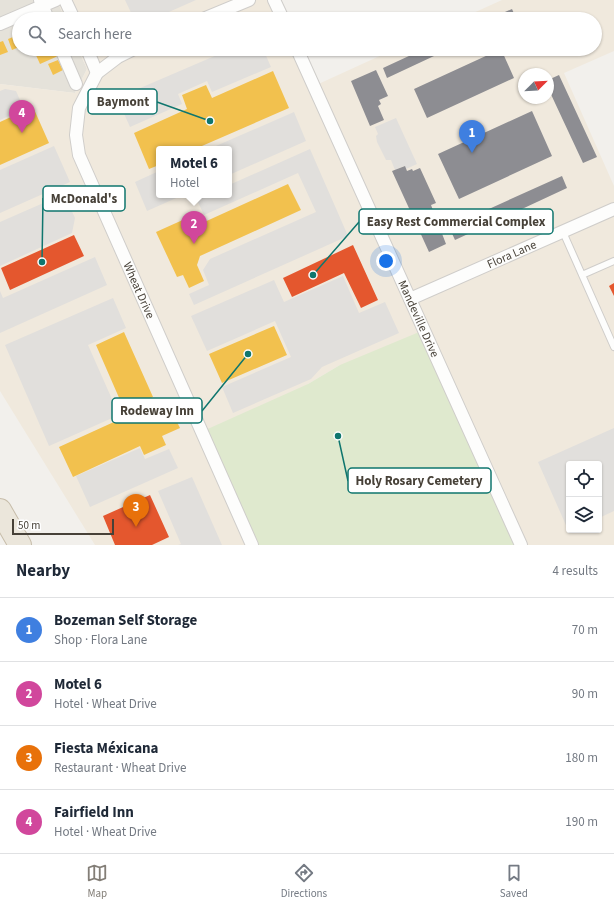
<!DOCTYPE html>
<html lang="en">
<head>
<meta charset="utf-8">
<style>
  body { margin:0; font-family:"Source Sans 3",sans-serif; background:#f2f2f3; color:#1f2937 }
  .controls { position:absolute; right:12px; bottom:12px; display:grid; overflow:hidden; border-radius:4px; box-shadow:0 1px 3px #0004 }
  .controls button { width:36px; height:36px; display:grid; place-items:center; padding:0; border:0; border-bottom:1px solid #e0e1e3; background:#fff; color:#1f2937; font:20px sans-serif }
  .compass { position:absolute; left:518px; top:68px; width:36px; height:36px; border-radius:50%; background:#fff; box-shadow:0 1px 3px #0004; rotate:66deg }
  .scale { position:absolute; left:12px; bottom:10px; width:102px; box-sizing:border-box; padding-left:4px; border:2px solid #474138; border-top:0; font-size:11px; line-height:14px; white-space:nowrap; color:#474138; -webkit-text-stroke:3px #fff; paint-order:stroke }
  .you { position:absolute; left:386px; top:261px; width:14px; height:14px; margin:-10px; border:3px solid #fff; border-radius:50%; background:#1a73e8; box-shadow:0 0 0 6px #1a73e833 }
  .badge { display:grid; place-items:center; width:26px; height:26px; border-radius:50%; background:#837e77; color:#fff; font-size:13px; font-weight:700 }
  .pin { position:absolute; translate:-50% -33px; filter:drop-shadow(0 1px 2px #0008) }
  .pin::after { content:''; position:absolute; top:21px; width:14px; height:12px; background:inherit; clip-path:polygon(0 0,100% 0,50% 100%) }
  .popup { position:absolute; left:156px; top:146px; width:76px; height:52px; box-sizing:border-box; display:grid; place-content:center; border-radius:4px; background:#fff; filter:drop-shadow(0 1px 3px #0005); font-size:13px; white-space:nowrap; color:#747a83 }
  .popup b { font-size:15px; color:#1f2937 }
  .popup::after { content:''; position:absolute; left:50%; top:100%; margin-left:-8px; border:8px solid transparent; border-top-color:#fff }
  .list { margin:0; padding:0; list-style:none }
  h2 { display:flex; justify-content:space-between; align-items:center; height:52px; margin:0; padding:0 16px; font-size:17px }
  h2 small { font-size:13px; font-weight:400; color:#747a83 }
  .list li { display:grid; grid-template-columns:26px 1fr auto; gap:12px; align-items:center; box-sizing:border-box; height:64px; padding:0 16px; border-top:1px solid #e0e1e3 }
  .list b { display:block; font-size:15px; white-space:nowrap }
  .list p { margin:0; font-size:13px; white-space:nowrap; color:#747a83 }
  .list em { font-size:13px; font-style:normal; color:#747a83 }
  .icon { flex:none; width:22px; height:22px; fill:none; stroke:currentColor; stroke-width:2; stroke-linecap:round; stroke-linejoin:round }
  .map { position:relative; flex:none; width:614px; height:545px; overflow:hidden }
  .search { position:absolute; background:#fff; box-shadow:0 1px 3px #0004; left:12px; right:12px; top:12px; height:44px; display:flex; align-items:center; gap:10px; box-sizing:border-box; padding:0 14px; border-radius:22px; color:#747a83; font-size:15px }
  .sheet { height:308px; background:#fff }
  nav { display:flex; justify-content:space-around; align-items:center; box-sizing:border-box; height:56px; border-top:1px solid #e0e1e3; background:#fff; font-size:11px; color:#747a83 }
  nav a { display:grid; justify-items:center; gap:2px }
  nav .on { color:#837e77 }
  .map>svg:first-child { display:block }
  .residential { fill:#e5e2da }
  .commercial { fill:#f0e9dd; fill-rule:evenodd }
  .green { fill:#dfe9ce }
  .parking { fill:#e1dfdc }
  .homes { fill:#f2c14e }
  .shops { fill:#e4572e }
  .industry { fill:#8d8d92 }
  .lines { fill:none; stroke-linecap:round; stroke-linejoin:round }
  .lane-casing { stroke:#cfcdca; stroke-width:8 }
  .street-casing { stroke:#cfcdca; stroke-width:14 }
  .highway-casing { stroke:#c7bdaa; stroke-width:24 }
  .lane { stroke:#fdfdfc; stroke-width:6 }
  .street { stroke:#fdfdfc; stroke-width:12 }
  .highway { stroke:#ebe6db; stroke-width:22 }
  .labels { text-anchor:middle; stroke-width:4; stroke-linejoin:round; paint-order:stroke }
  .street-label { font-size:12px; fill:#474138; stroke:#fff }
  .leader { fill:none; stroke:#0f766e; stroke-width:1.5 }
  .callout-dot { fill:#0f766e; stroke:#fff; stroke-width:1.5 }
  .callout { fill:#fff; stroke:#0f766e; stroke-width:1.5 }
  .callout-label { font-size:13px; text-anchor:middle; font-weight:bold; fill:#474138 }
</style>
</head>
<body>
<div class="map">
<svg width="614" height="545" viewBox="0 0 614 545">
  <rect width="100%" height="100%" fill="#f2f0ec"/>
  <path class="residential" d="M 0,0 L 57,0 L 65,19 L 19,19 L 19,49 L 78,49 L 87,69 L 75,93 L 0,84 Z"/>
  <path class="commercial" d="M 57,0 L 274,0 L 283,19 L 65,19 Z
    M 502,0 L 614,0 L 614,51 L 564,73 L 614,186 L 614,545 L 521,545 L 340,365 L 308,384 L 252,545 L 95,545 L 0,391 L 0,84 L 75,93 L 87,69 L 78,49 L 297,49 L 314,86 L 395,49 L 595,49 L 595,19 L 460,19 ZM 524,74 L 548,74 L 548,98 L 524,98 ZM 159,149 L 229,149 L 229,195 L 159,195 ZM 569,464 L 599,464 L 599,530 L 569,530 Z"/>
  <path class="green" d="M 424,330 L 521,545 L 252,545 L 201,432 L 308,384 L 340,365 Z"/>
  <path class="parking" d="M 125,0 L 196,0 L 153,19 L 134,19 Z
    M 231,49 L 263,49 L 271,67 L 212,92 L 207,81 L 178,94 L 182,104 L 130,127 L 117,98 Z
    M 5,89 L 16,91 L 24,109 L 0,120 L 0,91 Z
    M 294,112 L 306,141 L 229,175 L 229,149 L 209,149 Z
    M 396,118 L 417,164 L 406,169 L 404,166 L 395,170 L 391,160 L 386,160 L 377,142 L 376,136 L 378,134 L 375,127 Z
    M 54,146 L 70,182 L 0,213 L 0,170 Z
    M 310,149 L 348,236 L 194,305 L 189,294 L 209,285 L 203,270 L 210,259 L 316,212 L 298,173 L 204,215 L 197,200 L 208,195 L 229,195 L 229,185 Z
    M 159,171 L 159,195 L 183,195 L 147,211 L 135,182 Z
    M 57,197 L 69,205 L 75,218 L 72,233 L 0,266 L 0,222 Z
    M 95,257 L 107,285 L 0,333 L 0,291 L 3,298 Z
    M 343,276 L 359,313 L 385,302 L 399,333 L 322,367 L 311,379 L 233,413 L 222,387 L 291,357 L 275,321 L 207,351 L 191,316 L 274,280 L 284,302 Z
    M 113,298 L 126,328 L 88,345 L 119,415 L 49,446 L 5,345 Z
    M 614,428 L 614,511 L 599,518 L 599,464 L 569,464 L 569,530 L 573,530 L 569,532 L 538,462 Z
    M 140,448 L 145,459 L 169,449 L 178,468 L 90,507 L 76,476 Z
    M 192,477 L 222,545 L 178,545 L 181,544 L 158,491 Z"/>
  <path class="homes" d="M 18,35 L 19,47 L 12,50 L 8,39 Z
    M 3,41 L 8,52 L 0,55 L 0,42 Z
    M 44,49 L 54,49 L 58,56 L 40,64 L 35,53 Z
    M 58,60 L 63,70 L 53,75 L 48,64 Z
    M 273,71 L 289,108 L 195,149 L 159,149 L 159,165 L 149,169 L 134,133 L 187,109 L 182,95 L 206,85 L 212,98 Z
    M 33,107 L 49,143 L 0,165 L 0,122 Z
    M 288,184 L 301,210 L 200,256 L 197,265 L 204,281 L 189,288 L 183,275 L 177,277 L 156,232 L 196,214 L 200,224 Z
    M 274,326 L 287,355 L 222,383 L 209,354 Z
    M 124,332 L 153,397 L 144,401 L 152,418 L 171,410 L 180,428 L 162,436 L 166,445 L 144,455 L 140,446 L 73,477 L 59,447 L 127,416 L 96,345 Z"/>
  <path class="shops" d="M 74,235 L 84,256 L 10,290 L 1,268 Z
    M 353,245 L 378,300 L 361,308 L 344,273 L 292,297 L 283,278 Z
    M 614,283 L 614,296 L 609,286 Z
    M 150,495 L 169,537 L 152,545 L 115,545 L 103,516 Z"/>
  <path class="industry" d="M 512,9 L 516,18 L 489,19 Z
    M 424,49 L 449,49 L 387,78 L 383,68 Z
    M 501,49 L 514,78 L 427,118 L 414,89 Z
    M 376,70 L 388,96 L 379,100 L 381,104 L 378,106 L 384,120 L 370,126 L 351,81 Z
    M 559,75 L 597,157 L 583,163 L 548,88 L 548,80 Z
    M 532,111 L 552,156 L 459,199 L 438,154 Z
    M 405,166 L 407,171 L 412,169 L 413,171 L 420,168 L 436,203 L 431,205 L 446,244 L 429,252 L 392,171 Z
    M 562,176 L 567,188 L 455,240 L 449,227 Z"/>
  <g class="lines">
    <defs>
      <path id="lane" d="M 563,232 L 614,347
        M 582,275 L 614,261"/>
      <g id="street">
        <path d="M 40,0 L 48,19"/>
        <path d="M 65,0 L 74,19"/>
        <path d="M 274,0 L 283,19"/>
        <path d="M 203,19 L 249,0"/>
        <path d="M 0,24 L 56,0"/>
        <path d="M 61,49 L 76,84"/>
        <path d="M 87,49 L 97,73"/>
        <path id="s1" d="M 134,49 L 118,57 L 97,73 L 79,108 L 76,135 L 79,155 L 252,545"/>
        <path id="s2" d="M 297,49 L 521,545"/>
        <path id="s3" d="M 410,299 L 614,209"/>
      </g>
      <path id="highway" d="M 0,510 L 20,545"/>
    </defs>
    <use href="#lane" class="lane-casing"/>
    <use href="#street" class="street-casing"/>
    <use href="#highway" class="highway-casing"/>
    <use href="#lane" class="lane"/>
    <use href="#street" class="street"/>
    <use href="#highway" class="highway"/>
  </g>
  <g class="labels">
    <g class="street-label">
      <text dy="4" stroke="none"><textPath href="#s3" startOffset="111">Flora Lane</textPath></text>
      <text dy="4" stroke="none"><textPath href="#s1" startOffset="279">Wheat Drive</textPath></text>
      <text dy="4" stroke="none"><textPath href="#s2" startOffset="296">Mandeville Drive</textPath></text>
    </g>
  </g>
  <path class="leader" d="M210 121L157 102M42 262L43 198M313 275L359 222M248 354L202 411M338 436L348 481"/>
  <g class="callout-dot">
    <circle cx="210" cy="121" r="4"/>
    <circle cx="42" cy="262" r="4"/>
    <circle cx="313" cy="275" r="4"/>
    <circle cx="248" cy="354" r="4"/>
    <circle cx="338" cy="436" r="4"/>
  </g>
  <g class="callout">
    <rect x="88" y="89" width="69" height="25" rx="4"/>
    <rect x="43" y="186" width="82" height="25" rx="4"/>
    <rect x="359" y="209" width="194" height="25" rx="4"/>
    <rect x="112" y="398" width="90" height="25" rx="4"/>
    <rect x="348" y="468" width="143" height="25" rx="4"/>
  </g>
  <g class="callout-label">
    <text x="123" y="106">Baymont</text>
    <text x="84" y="203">McDonald's</text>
    <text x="456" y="226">Easy Rest Commercial Complex</text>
    <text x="157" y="415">Rodeway Inn</text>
    <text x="419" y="485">Holy Rosary Cemetery</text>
  </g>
</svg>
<div class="controls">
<button><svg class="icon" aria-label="locate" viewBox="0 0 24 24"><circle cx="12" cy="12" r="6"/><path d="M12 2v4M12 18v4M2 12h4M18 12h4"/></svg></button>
<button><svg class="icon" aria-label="layers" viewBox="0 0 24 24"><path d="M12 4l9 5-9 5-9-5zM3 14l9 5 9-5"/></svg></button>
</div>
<svg class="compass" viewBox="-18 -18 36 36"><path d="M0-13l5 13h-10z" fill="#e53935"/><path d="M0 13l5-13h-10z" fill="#747a83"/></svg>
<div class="scale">50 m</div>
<div class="you"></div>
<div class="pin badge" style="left:472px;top:153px;background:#3f7fe0">1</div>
<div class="pin badge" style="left:194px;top:244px;background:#d1479c">2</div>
<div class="popup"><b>Motel 6</b>Hotel</div>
<div class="pin badge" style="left:136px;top:527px;background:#e8710a">3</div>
<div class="pin badge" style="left:22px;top:133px;background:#d1479c">4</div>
<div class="search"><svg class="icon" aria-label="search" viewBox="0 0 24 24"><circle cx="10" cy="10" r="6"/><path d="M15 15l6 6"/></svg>Search here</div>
</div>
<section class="sheet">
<h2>Nearby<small>4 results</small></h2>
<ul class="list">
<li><span class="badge" style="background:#3f7fe0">1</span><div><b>Bozeman Self Storage</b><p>Shop · Flora Lane</p></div><em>70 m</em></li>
<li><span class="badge" style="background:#d1479c">2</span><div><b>Motel 6</b><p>Hotel · Wheat Drive</p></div><em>90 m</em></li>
<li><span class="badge" style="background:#e8710a">3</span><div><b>Fiesta Méxicana</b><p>Restaurant · Wheat Drive</p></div><em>180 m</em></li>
<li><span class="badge" style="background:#d1479c">4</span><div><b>Fairfield Inn</b><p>Hotel · Wheat Drive</p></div><em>190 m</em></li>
</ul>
</section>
<nav>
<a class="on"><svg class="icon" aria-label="map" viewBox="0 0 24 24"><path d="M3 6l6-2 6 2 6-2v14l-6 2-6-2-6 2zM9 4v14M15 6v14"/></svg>Map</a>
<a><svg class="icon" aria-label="directions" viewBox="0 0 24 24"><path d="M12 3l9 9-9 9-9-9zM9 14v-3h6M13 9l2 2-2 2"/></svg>Directions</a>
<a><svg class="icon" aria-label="saved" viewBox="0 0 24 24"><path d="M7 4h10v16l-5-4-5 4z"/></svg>Saved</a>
</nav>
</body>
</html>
